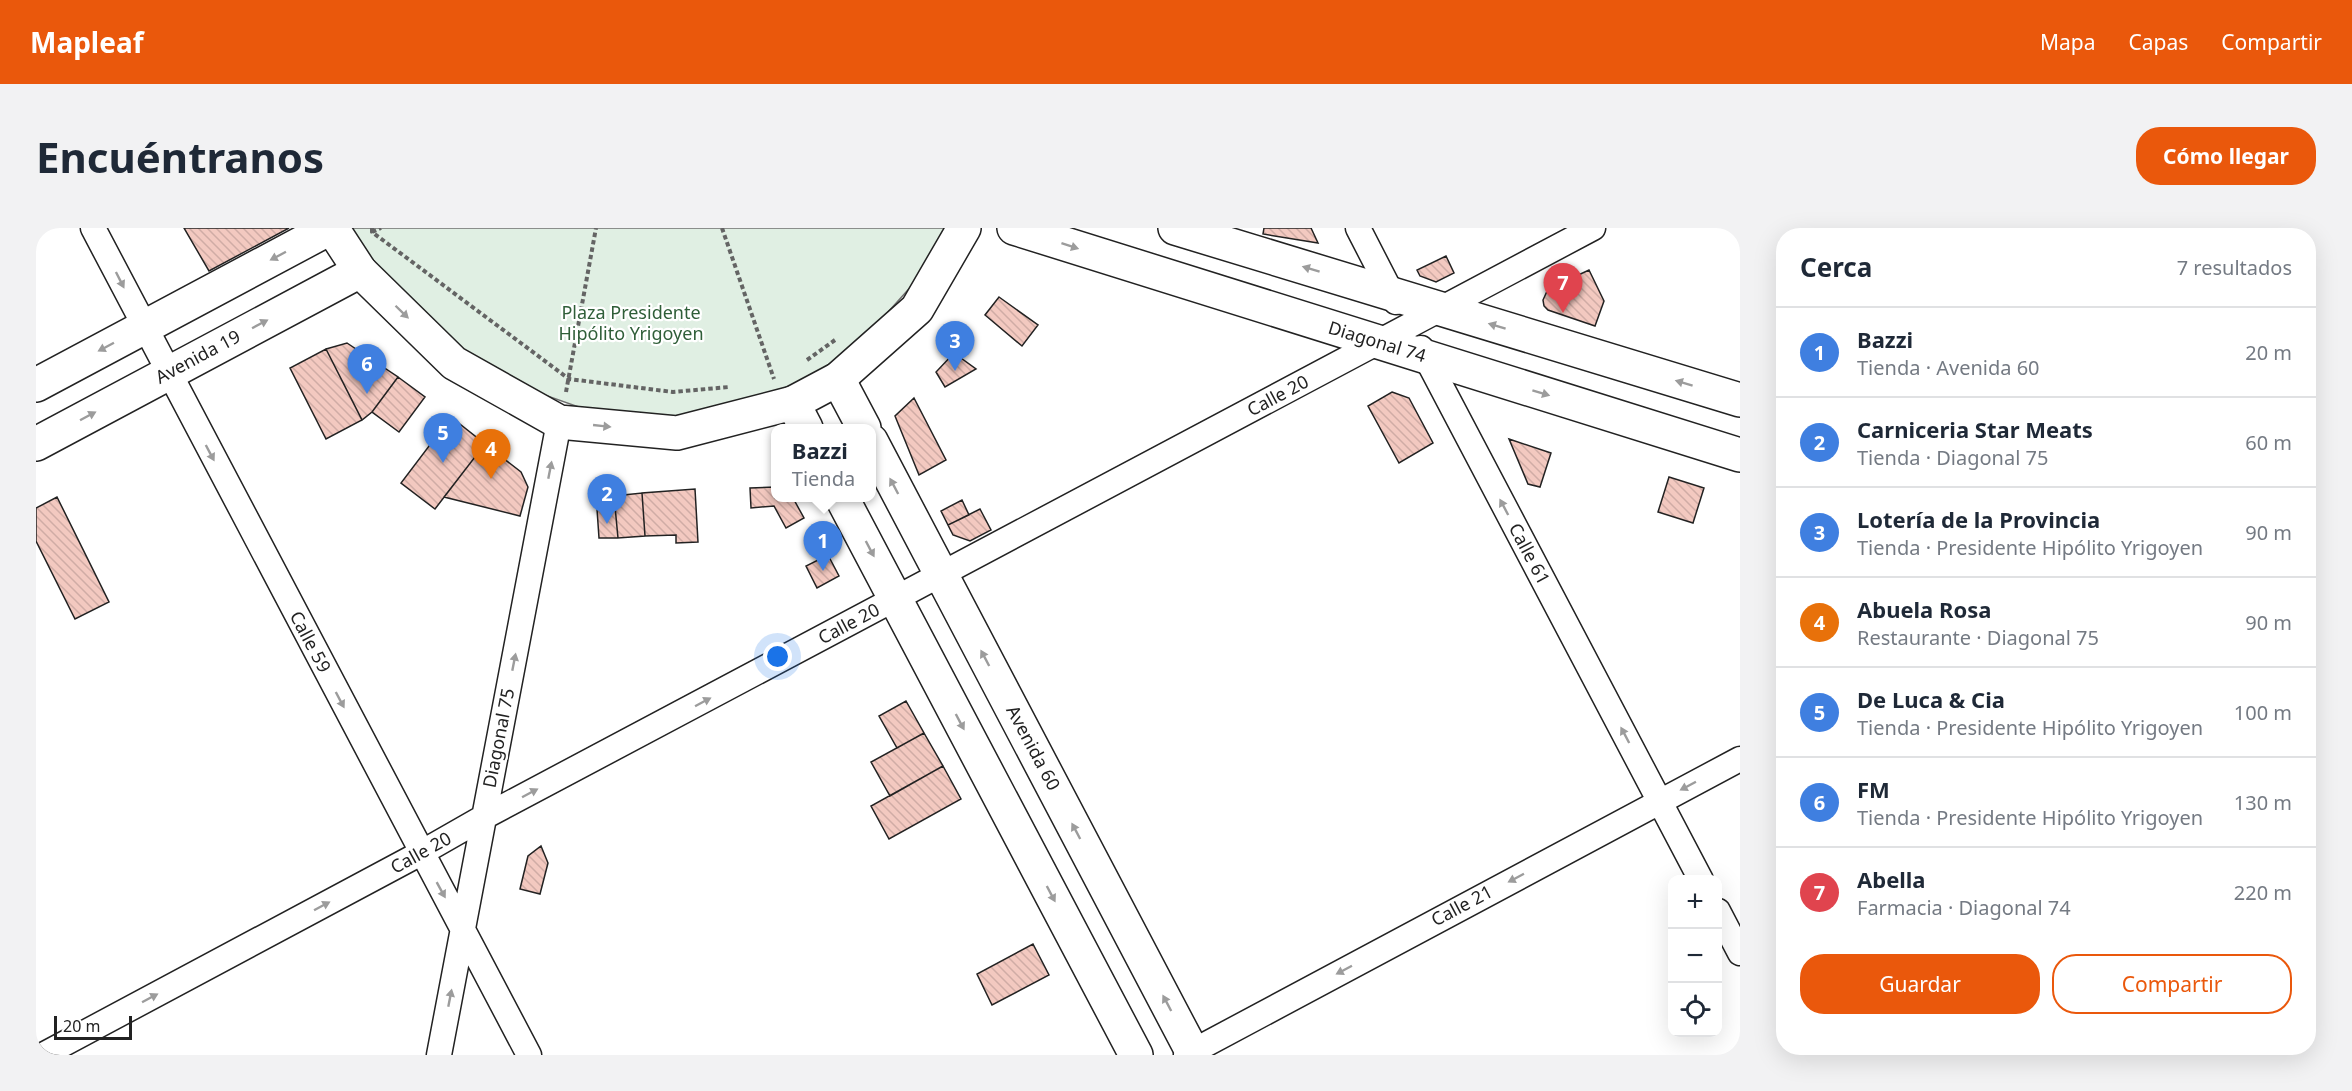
<!DOCTYPE html>
<html lang="es">
<head>
<meta charset="utf-8">
<style>
  body { margin:0; font-family:"Noto Sans",sans-serif; background:#f2f2f3; color:#1f2937 }
  .controls { position:absolute; right:18px; bottom:18px; display:grid; overflow:hidden; border-radius:12px; box-shadow:0 6px 24px #0002 }
  .controls button { width:54px; height:54px; display:grid; place-items:center; padding:0; border:0; border-bottom:2px solid #e0e1e3; background:#fff; color:#1f2937; font:30px sans-serif }
  .scale { position:absolute; left:18px; bottom:15px; width:78px; box-sizing:border-box; padding-left:6px; border:3px solid #222; border-top:0; font-size:16px; line-height:21px; white-space:nowrap; color:#222; -webkit-text-stroke:4px #fff; paint-order:stroke }
  .you { position:absolute; left:742px; top:429px; width:21px; height:21px; margin:-15px; border:4px solid #fff; border-radius:50%; background:#1a73e8; box-shadow:0 0 0 9px #1a73e833 }
  .badge { display:grid; place-items:center; width:39px; height:39px; border-radius:50%; background:#ea580c; color:#fff; font-size:20px; font-weight:700 }
  .pin { position:absolute; translate:-50% -50px; filter:drop-shadow(0 2px 3px #0008) }
  .pin::after { content:''; position:absolute; top:32px; width:21px; height:18px; background:inherit; clip-path:polygon(0 0,100% 0,50% 100%) }
  .popup { position:absolute; left:735px; top:196px; width:105px; height:78px; box-sizing:border-box; display:grid; place-content:center; border-radius:12px; background:#fff; filter:drop-shadow(0 2px 4px #0005); font-size:20px; white-space:nowrap; color:#747a83 }
  .popup b { font-size:22px; color:#1f2937 }
  .popup::after { content:''; position:absolute; left:50%; top:100%; margin-left:-12px; border:12px solid transparent; border-top-color:#fff }
  .list { margin:0; padding:0; list-style:none }
  h2 { display:flex; justify-content:space-between; align-items:center; height:78px; margin:0; padding:0 24px; font-size:26px }
  h2 small { font-size:20px; font-weight:400; color:#747a83 }
  .list li { display:grid; grid-template-columns:39px 1fr auto; gap:18px; align-items:center; box-sizing:border-box; height:90px; padding:0 24px; border-top:2px solid #e0e1e3 }
  .list b { display:block; font-size:22px; white-space:nowrap }
  .list p { margin:0; font-size:20px; white-space:nowrap; color:#747a83 }
  .list em { font-size:20px; font-style:normal; color:#747a83 }
  .actions { display:flex; gap:12px; padding:18px 24px }
  .actions a { flex:1; padding:14px 0; border:2px solid #ea580c; border-radius:24px; text-align:center; font-size:21px; color:#ea580c }
  .actions .main { background:#ea580c; color:#fff }
  .icon { flex:none; width:33px; height:33px; fill:none; stroke:currentColor; stroke-width:2; stroke-linecap:round; stroke-linejoin:round }
  .map { position:relative; flex:none; width:1704px; height:827px; overflow:hidden; border-radius:24px }
  header { display:flex; align-items:center; gap:36px; box-sizing:border-box; height:84px; padding:0 30px; background:#ea580c; color:#fff }
  header strong { font-size:28px }
  nav { display:flex; gap:33px; margin-inline-start:auto; font-size:21px }
  .intro { display:flex; align-items:center; justify-content:space-between; box-sizing:border-box; height:144px; padding:0 36px }
  h1 { margin:0; font-size:42px }
  .button { padding:15px 27px; border-radius:24px; background:#ea580c; color:#fff; font-size:21px; font-weight:700 }
  main { display:flex; gap:36px; padding:0 36px }
  aside { flex:1; background:#fff; border-radius:24px; box-shadow:0 6px 24px #0002 }
  .map>svg:first-child { display:block }
  .park { fill:#e0efe3; stroke:#6f6f6f; stroke-width:1.5 }
  .building { fill:url(#building-back-hatch); stroke:#222; stroke-width:1.5 }
  .lines { fill:none; stroke-linecap:round; stroke-linejoin:round }
  .minor-casing { stroke:#222; stroke-width:27 }
  .secondary-casing { stroke:#222; stroke-width:36 }
  .primary-casing { stroke:#222; stroke-width:36 }
  .path { stroke:#646464; stroke-width:4; stroke-dasharray:4.5 3; stroke-linecap:butt }
  .minor { stroke:#fff; stroke-width:24 }
  .secondary { stroke:#fff; stroke-width:33 }
  .primary { stroke:#fff; stroke-width:33 }
  .oneway { fill:#9c9c9c }
  .labels { text-anchor:middle; stroke-width:4.5; stroke-linejoin:round; paint-order:stroke }
  .park-label { font-size:18px; fill:#2f5e38; stroke:#fff }
  .street-label { font-size:18px; fill:#222; stroke:#fff }
</style>
</head>
<body>
<header>
<strong>Mapleaf</strong>
<nav><a>Mapa</a><a>Capas</a><a>Compartir</a></nav>
</header>
<div class="intro"><h1>Encuéntranos</h1><a class="button">Cómo llegar</a></div>
<main>
<div class="map">
<svg width="1704" height="827" viewBox="0 0 1704 827">
  <defs>
    <pattern id="building-back-hatch" width="6" height="6" patternUnits="userSpaceOnUse" patternTransform="scale(1.5)"><rect width="6" height="6" fill="#f3c9c0"/><path d="M-1 5l2 2M0 0l6 6M5-1l2 2" fill="none" stroke="#d0aca5"/></pattern>
  </defs>
  <rect width="100%" height="100%" fill="#fff"/>
  <path class="park" d="M 311,0 L 916,0 L 908,22 L 797,145 L 733,177 L 585,194 L 441,143 L 337,55 Z"/>
  <path class="building" d="M 148,0 L 253,0 L 173,43 Z
    M 1228,0 L 1275,0 L 1282,15 L 1227,6 Z
    M 1410,28 L 1418,45 L 1400,54 L 1384,48 L 1381,42 Z
    M 1553,42 L 1568,73 L 1559,98 L 1512,82 L 1508,78 L 1507,72 L 1512,61 Z
    M 963,69 L 1002,97 L 986,118 L 949,87 Z
    M 311,115 L 362,149 L 336,184 L 326,192 L 290,121 Z
    M 290,121 L 326,192 L 290,211 L 254,140 Z
    M 918,125 L 940,141 L 909,159 L 900,144 Z
    M 362,149 L 389,169 L 363,204 L 336,184 Z
    M 1356,164 L 1373,170 L 1397,215 L 1363,235 L 1332,178 Z
    M 878,170 L 910,232 L 883,247 L 859,188 Z
    M 415,189 L 449,216 L 399,281 L 365,255 Z
    M 1473,211 L 1515,225 L 1504,259 L 1492,256 Z
    M 449,216 L 485,244 L 492,259 L 484,288 L 408,269 Z
    M 1633,249 L 1668,260 L 1657,295 L 1622,284 Z
    M 739,259 L 739,270 L 757,270 L 768,290 L 750,300 L 738,278 L 715,280 L 714,260 Z
    M 659,261 L 662,314 L 640,315 L 640,307 L 609,308 L 606,265 Z
    M 606,265 L 609,308 L 582,310 L 578,268 Z
    M 578,268 L 582,310 L 563,310 L 561,281 L 569,270 Z
    M 21,269 L 73,374 L 39,391 L 0,313 L 0,280 Z
    M 926,272 L 933,287 L 912,297 L 905,283 Z
    M 944,281 L 955,302 L 934,313 L 917,307 L 912,297 Z
    M 792,327 L 803,348 L 781,360 L 770,338 Z
    M 870,473 L 888,505 L 861,520 L 843,488 Z
    M 888,505 L 907,538 L 854,568 L 835,534 Z
    M 907,538 L 925,571 L 853,611 L 835,578 Z
    M 505,618 L 512,635 L 504,666 L 484,661 L 492,628 Z
    M 997,716 L 1013,747 L 956,777 L 941,746 Z"/>
  <g class="lines">
    <defs>
      <path id="minor" d="M 57,0 L 493,827
        M 1322,0 L 1360,74
        M 1385,120 L 1665,652
        M 1682,683 L 1704,725
        M 7,827 L 385,625 L 448,589 L 1557,0
        M 403,827 L 523,194
        M 1150,827 L 1704,531"/>
      <path id="secondary" d="M 802,151 L 828,200
        M 0,157 L 294,0
        M 757,175 L 770,200
        M 835,213 L 1158,827
        M 0,216 L 324,43
        M 806,270 L 1100,827"/>
      <path id="primary" d="M 296,0 L 324,43 L 418,135 L 523,194 L 641,205 L 757,175 L 802,151 L 881,81 L 928,0
        M 978,0 L 1704,227
        M 1139,0 L 1704,172"/>
    </defs>
    <use href="#minor" class="minor-casing"/>
    <use href="#secondary" class="secondary-casing"/>
    <use href="#primary" class="primary-casing"/>
    <path class="path" d="M 336,0 L 336,4 L 533,151 L 637,164 L 693,159
      M 686,0 L 738,151
      M 336,4 L 345,0
      M 771,132 L 799,112
      M 530,164 L 560,0"/>
    <use href="#minor" class="minor"/>
    <use href="#secondary" class="secondary"/>
    <use href="#primary" class="primary"/>
  </g>
  <defs><path id="oneway-solid" d="M-6-.8H1V-3.2L6.5 0L1 3.2V.8H-6Z" transform="scale(1.5)"/></defs>
  <g class="oneway">
    <use href="#oneway-solid" transform="translate(1034 18) rotate(18)"/>
    <use href="#oneway-solid" transform="translate(242 28) rotate(152)"/>
    <use href="#oneway-solid" transform="translate(1275 41) rotate(-163)"/>
    <use href="#oneway-solid" transform="translate(84 52) rotate(63)"/>
    <use href="#oneway-solid" transform="translate(366 84) rotate(44)"/>
    <use href="#oneway-solid" transform="translate(224 96) rotate(-28)"/>
    <use href="#oneway-solid" transform="translate(1461 98) rotate(-163)"/>
    <use href="#oneway-solid" transform="translate(70 119) rotate(152)"/>
    <use href="#oneway-solid" transform="translate(1648 155) rotate(-163)"/>
    <use href="#oneway-solid" transform="translate(1505 165) rotate(17)"/>
    <use href="#oneway-solid" transform="translate(52 188) rotate(-28)"/>
    <use href="#oneway-solid" transform="translate(566 198) rotate(6)"/>
    <use href="#oneway-solid" transform="translate(174 225) rotate(62)"/>
    <use href="#oneway-solid" transform="translate(514 242) rotate(-79)"/>
    <use href="#oneway-solid" transform="translate(858 258) rotate(-118)"/>
    <use href="#oneway-solid" transform="translate(1468 279) rotate(-118)"/>
    <use href="#oneway-solid" transform="translate(834 321) rotate(62)"/>
    <use href="#oneway-solid" transform="translate(949 430) rotate(-118)"/>
    <use href="#oneway-solid" transform="translate(478 434) rotate(-79)"/>
    <use href="#oneway-solid" transform="translate(304 472) rotate(62)"/>
    <use href="#oneway-solid" transform="translate(667 474) rotate(-28)"/>
    <use href="#oneway-solid" transform="translate(924 494) rotate(62)"/>
    <use href="#oneway-solid" transform="translate(1589 507) rotate(-118)"/>
    <use href="#oneway-solid" transform="translate(1652 558) rotate(152)"/>
    <use href="#oneway-solid" transform="translate(494 565) rotate(-28)"/>
    <use href="#oneway-solid" transform="translate(1040 603) rotate(-118)"/>
    <use href="#oneway-solid" transform="translate(1480 650) rotate(152)"/>
    <use href="#oneway-solid" transform="translate(405 662) rotate(61)"/>
    <use href="#oneway-solid" transform="translate(1015 666) rotate(62)"/>
    <use href="#oneway-solid" transform="translate(286 678) rotate(-28)"/>
    <use href="#oneway-solid" transform="translate(1308 742) rotate(152)"/>
    <use href="#oneway-solid" transform="translate(114 770) rotate(-28)"/>
    <use href="#oneway-solid" transform="translate(414 770) rotate(-79)"/>
    <use href="#oneway-solid" transform="translate(1131 775) rotate(-118)"/>
  </g>
  <g class="labels">
    <g class="park-label">
      <text x="595" y="91">Plaza Presidente<tspan x="595" dy="21">Hipólito Yrigoyen</tspan></text>
    </g>
    <g class="street-label">
      <text transform="translate(1341 114) rotate(17)" y="6">Diagonal 74</text>
      <text transform="translate(162 129) rotate(-28)" y="6">Avenida 19</text>
      <text transform="translate(1242 168) rotate(-28)" y="6">Calle 20</text>
      <text transform="translate(1493 326) rotate(62)" y="6">Calle 61</text>
      <text transform="translate(813 396) rotate(-28)" y="6">Calle 20</text>
      <text transform="translate(274 414) rotate(62)" y="6">Calle 59</text>
      <text transform="translate(463 510) rotate(-79)" y="6">Diagonal 75</text>
      <text transform="translate(997 520) rotate(62)" y="6">Avenida 60</text>
      <text transform="translate(385 625) rotate(-29)" y="6">Calle 20</text>
      <text transform="translate(1426 678) rotate(-28)" y="6">Calle 21</text>
    </g>
  </g>
</svg>
<div class="controls">
<button>+</button>
<button>−</button>
<button><svg class="icon" aria-label="locate" viewBox="0 0 24 24"><circle cx="12" cy="12" r="6"/><path d="M12 2v4M12 18v4M2 12h4M18 12h4"/></svg></button>
</div>
<div class="scale">20 m</div>
<div class="you"></div>
<div class="pin badge" style="left:787px;top:343px;background:#3f7fe0">1</div>
<div class="popup"><b>Bazzi</b>Tienda</div>
<div class="pin badge" style="left:571px;top:296px;background:#3f7fe0">2</div>
<div class="pin badge" style="left:919px;top:143px;background:#3f7fe0">3</div>
<div class="pin badge" style="left:455px;top:251px;background:#e8710a">4</div>
<div class="pin badge" style="left:407px;top:235px;background:#3f7fe0">5</div>
<div class="pin badge" style="left:331px;top:166px;background:#3f7fe0">6</div>
<div class="pin badge" style="left:1527px;top:85px;background:#e0444e">7</div>
</div>
<aside>
<h2>Cerca<small>7 resultados</small></h2>
<ul class="list">
<li><span class="badge" style="background:#3f7fe0">1</span><div><b>Bazzi</b><p>Tienda · Avenida 60</p></div><em>20 m</em></li>
<li><span class="badge" style="background:#3f7fe0">2</span><div><b>Carniceria Star Meats</b><p>Tienda · Diagonal 75</p></div><em>60 m</em></li>
<li><span class="badge" style="background:#3f7fe0">3</span><div><b>Lotería de la Provincia</b><p>Tienda · Presidente Hipólito Yrigoyen</p></div><em>90 m</em></li>
<li><span class="badge" style="background:#e8710a">4</span><div><b>Abuela Rosa</b><p>Restaurante · Diagonal 75</p></div><em>90 m</em></li>
<li><span class="badge" style="background:#3f7fe0">5</span><div><b>De Luca &amp; Cia</b><p>Tienda · Presidente Hipólito Yrigoyen</p></div><em>100 m</em></li>
<li><span class="badge" style="background:#3f7fe0">6</span><div><b>FM</b><p>Tienda · Presidente Hipólito Yrigoyen</p></div><em>130 m</em></li>
<li><span class="badge" style="background:#e0444e">7</span><div><b>Abella</b><p>Farmacia · Diagonal 74</p></div><em>220 m</em></li>
</ul>
<div class="actions"><a class="main">Guardar</a><a>Compartir</a></div>
</aside>
</main>
</body>
</html>
